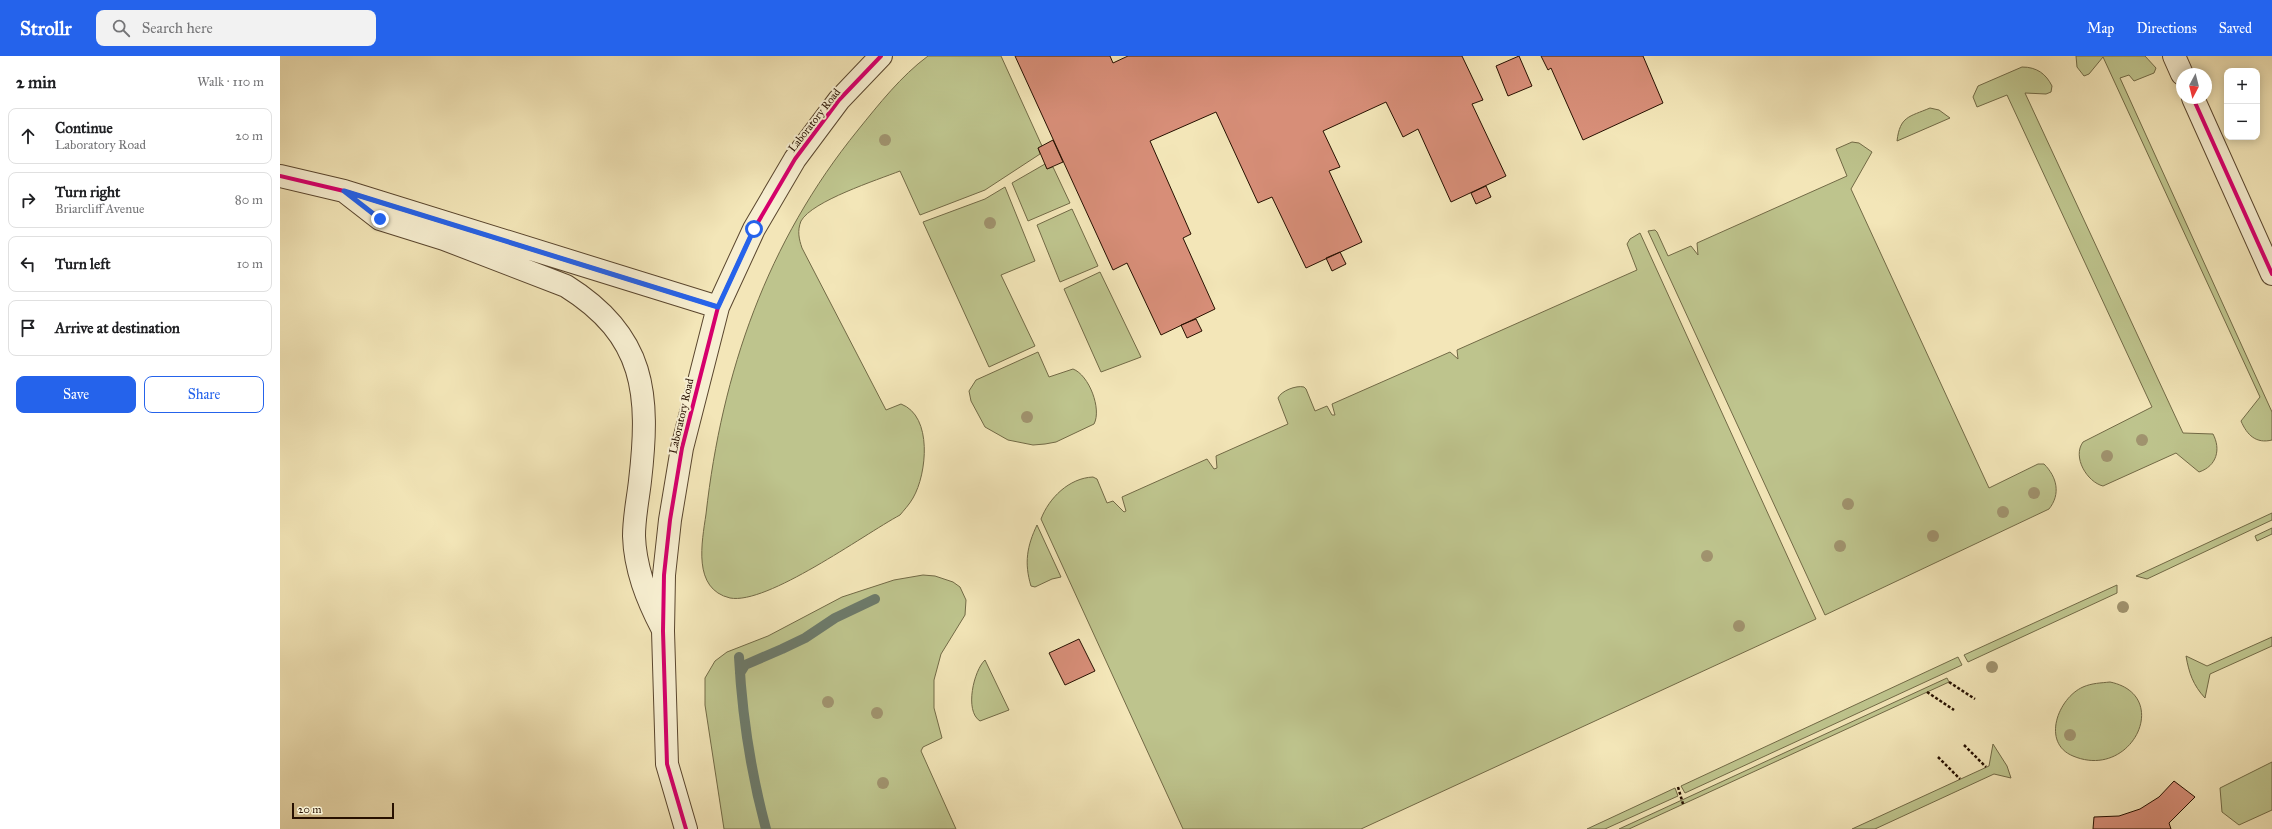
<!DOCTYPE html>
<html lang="en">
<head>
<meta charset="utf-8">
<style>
  body { margin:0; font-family:"IM FELL Great Primer",serif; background:#f2f2f2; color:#202124 }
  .controls { position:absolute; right:12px; top:12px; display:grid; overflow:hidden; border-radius:8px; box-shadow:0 2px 10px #0003 }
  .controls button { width:36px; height:36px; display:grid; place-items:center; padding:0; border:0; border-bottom:1px solid #e0e0e0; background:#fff; color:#202124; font:20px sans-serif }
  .compass { position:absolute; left:1896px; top:12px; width:36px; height:36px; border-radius:50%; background:#fff; box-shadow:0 2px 10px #0003; rotate:187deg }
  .scale { position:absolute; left:12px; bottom:10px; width:102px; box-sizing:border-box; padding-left:4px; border:2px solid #271000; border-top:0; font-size:11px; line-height:14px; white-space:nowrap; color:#271000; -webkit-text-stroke:3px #f7efd1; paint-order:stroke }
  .stop { position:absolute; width:12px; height:12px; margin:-9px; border:3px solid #2563eb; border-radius:50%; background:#fff }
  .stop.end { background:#2563eb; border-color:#fff; box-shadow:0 1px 4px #0008 }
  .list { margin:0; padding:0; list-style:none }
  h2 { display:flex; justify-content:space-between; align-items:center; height:52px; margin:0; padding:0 16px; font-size:17px }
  h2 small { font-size:13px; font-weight:400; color:#757577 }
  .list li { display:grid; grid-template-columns:26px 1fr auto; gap:12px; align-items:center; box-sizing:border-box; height:56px; margin:0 8px 8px; padding:0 8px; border:1px solid #e0e0e0; border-radius:8px }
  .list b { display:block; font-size:15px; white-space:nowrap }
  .list p { margin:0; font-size:13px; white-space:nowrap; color:#757577 }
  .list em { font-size:13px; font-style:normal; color:#757577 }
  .actions { display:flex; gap:8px; padding:12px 16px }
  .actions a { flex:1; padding:9px 0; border:1px solid #2563eb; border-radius:8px; text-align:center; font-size:14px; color:#2563eb }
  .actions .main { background:#2563eb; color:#fff }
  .icon { flex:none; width:22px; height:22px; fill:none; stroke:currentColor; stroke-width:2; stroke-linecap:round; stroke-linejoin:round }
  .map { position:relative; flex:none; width:1992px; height:773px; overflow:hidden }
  header { display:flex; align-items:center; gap:24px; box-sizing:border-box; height:56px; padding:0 20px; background:#2563eb; color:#fff }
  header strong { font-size:19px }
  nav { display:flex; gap:22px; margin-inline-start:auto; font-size:14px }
  .search { width:280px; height:36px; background:#f2f2f2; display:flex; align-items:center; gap:10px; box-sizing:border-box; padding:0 14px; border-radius:8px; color:#757577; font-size:15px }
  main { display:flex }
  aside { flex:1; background:#fff }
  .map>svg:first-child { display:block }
  .green { fill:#bec48d; stroke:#726a46 }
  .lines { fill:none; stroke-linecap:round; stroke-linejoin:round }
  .stream { stroke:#6d7a6a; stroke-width:10 }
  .building { fill:#d78e78; stroke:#271000 }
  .minor-casing { stroke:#5a462e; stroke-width:24 }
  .tertiary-casing { stroke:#5a462e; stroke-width:24 }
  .path { stroke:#271000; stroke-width:2.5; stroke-dasharray:3 2; stroke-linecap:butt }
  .minor { stroke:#f7efd1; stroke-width:22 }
  .tertiary { stroke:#f7efd1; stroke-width:22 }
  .cycleway-casing { stroke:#f7efd1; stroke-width:6 }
  .cycleway { stroke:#d6006c; stroke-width:4 }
  .tree { fill:#a0936e }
  .route { stroke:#2563eb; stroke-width:5 }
  .labels { text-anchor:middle; stroke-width:4; stroke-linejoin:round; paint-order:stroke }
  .street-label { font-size:11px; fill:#271000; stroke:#f7efd1 }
</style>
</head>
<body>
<header>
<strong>Strollr</strong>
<div class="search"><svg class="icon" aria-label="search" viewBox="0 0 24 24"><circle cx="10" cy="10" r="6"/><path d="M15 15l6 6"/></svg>Search here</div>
<nav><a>Map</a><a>Directions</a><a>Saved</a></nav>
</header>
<main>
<aside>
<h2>2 min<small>Walk · 110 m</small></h2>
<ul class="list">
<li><svg class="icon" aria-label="ahead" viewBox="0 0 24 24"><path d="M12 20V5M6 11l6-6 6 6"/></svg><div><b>Continue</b><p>Laboratory Road</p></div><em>20 m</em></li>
<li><svg class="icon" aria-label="right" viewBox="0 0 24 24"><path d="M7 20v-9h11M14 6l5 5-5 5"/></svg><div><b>Turn right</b><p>Briarcliff Avenue</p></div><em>80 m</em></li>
<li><svg class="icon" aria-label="left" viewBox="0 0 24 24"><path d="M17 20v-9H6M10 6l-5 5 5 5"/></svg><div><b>Turn left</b></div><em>10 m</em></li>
<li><svg class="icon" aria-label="arrive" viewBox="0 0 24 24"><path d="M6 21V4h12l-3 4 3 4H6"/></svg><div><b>Arrive at destination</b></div></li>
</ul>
<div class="actions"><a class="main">Save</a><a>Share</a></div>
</aside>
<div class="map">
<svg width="1992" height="773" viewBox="0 0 1992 773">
  <rect width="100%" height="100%" fill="#f3e6b8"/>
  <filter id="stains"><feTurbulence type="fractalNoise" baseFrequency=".005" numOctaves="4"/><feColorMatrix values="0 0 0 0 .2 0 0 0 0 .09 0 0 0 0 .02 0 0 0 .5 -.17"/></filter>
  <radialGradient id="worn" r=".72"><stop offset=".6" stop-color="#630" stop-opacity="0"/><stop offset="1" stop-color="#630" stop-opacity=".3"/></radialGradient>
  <path class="green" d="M 648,0 L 721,0 L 762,90 L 758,92 L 760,98 L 705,134 L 640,159 L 620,115 C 597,124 532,145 521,165 C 517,175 519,183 522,192 L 606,354 L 621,348 C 653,360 647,418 633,442 C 629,449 624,454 620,459 C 583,479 487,549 450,542 C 412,533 422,486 426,458 C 442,316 487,186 578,74 C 599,48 621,20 648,0 Z
    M 1796,0 L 1865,0 L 1876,12 L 1874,17 L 1854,25 L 1849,19 L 1840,22 L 1992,356 L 1992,384 C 1976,388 1967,379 1961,365 L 1980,341 L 1823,1 L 1809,18 L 1804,20 L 1797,11 Z
    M 1742,11 C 1757,11 1766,18 1772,30 L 1771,36 L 1766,38 L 1745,37 L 1903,377 L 1933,378 C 1941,393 1937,410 1919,416 L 1896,397 L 1823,430 C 1807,426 1792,401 1803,386 L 1872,351 L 1727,39 L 1697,51 L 1693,41 L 1698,30 Z
    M 1650,52 L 1659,54 L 1670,62 L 1617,85 C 1620,60 1629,61 1650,52 Z
    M 1572,86 L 1579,87 L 1592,96 L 1571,133 L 1709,432 L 1758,408 L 1764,408 C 1777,421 1781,438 1769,453 L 1545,559 L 1368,175 L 1375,174 L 1377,176 L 1388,200 L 1411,190 L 1418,199 L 1417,187 L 1567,120 L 1556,93 Z
    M 765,108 L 767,113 L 773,111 L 790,147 L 748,165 L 732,127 Z
    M 725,131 L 755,205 L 721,219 L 755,290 L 709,311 L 643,166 L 705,143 Z
    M 792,153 L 818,210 L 780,226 L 757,169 Z
    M 1360,177 L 1536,563 L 1081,773 L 903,773 L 761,463 C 769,442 789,422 813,421 L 817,423 L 827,447 L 833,445 L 844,456 L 846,455 L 842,441 L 927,403 L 934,413 L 937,412 L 936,400 L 1008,368 L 998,342 C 1001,335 1016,329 1024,331 L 1026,333 L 1035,355 L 1047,350 L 1052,359 L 1055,359 L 1052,348 L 1170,296 L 1178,303 L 1177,294 L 1357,214 L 1347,188 L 1350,183 Z
    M 820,216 L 861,301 L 821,316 L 784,233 Z
    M 758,296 L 769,321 L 793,313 C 809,319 822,353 814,368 L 776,386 L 765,388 L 753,389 L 728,384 L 705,371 L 691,345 L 689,335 L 696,324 Z
    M 1992,457 L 1992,464 L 1867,523 L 1856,520 Z
    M 757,469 L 781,521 L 772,523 L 755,531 L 751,530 C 744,507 747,490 757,469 Z
    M 1992,472 L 1992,478 L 1977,485 L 1975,480 Z
    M 643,519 L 655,520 L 673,526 L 680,531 L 686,544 L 685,559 L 661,598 L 654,624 L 654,652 L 662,682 L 643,691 L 641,695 L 676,773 L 444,773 L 425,649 L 425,622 L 435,605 L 447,596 L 488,580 L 562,541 L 614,524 Z
    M 1837,529 L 1837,537 L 1688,606 L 1684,599 Z
    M 1992,581 L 1992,590 L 1930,618 L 1925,642 C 1913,629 1909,617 1906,600 L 1927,610 Z
    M 1678,601 L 1682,609 L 1405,737 L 1401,730 Z
    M 705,604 L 729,654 L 700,665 C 684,655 694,614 705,604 Z
    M 1667,622 L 1669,626 L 1349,773 L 1339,773 Z
    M 1830,626 C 1893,639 1852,725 1793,700 C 1761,687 1778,642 1803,631 C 1812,627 1821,627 1830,626 Z
    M 1713,688 L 1727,710 L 1731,722 L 1714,718 L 1595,773 L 1572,773 L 1709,710 Z
    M 1992,706 L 1992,754 L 1959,769 L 1942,756 L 1940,732 Z
    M 1395,732 L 1398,740 L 1325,773 L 1307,773 Z"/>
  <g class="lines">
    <path class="stream" d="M 459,601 C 462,658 471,717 486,773
      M 460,617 L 465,609 L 502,593 L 525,582 L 555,562 L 595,543"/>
  </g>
  <path class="building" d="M 735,0 L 830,0 L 833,7 L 848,0 L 1182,0 L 1203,44 L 1192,48 L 1226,120 L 1171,146 L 1138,73 L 1123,81 L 1106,46 L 1043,75 L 1060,111 L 1049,115 L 1082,186 L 1026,212 L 992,141 L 978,147 L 936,56 L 870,85 L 911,178 L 903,182 L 935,253 L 881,279 L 847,207 L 833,214 Z
    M 1239,0 L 1252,30 L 1228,40 L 1216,10 Z
    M 1261,0 L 1363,0 L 1383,47 L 1303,84 L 1271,12 L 1268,14 Z
    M 773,84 L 783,106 L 767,113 L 758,92 Z
    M 1206,130 L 1211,141 L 1196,148 L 1191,137 Z
    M 1060,196 L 1066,208 L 1052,215 L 1046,202 Z
    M 916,263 L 922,275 L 907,282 L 901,269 Z
    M 799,583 L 815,615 L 785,629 L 769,597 Z
    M 1894,725 L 1915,741 L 1889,767 L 1891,773 L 1813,773 L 1814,761 L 1839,760 L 1860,753 L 1879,741 Z"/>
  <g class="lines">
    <defs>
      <path id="minor" d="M 1894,0 L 1902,18
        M 1913,42 L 1992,218"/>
      <path id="tertiary" d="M 0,120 L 64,135 L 438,251
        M 64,135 L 100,163 L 164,183 L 286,230 C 366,280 370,338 360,425 C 358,443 354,461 354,480 C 355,513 367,543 382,572
        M 406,773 L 387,708 L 383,575 L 384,519 L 390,464 L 402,392 L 438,251 L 474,173 L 515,103 L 559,44 L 601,0"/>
    </defs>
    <use href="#minor" class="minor-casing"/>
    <use href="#tertiary" class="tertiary-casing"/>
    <path class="path" d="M 1669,626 L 1695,643
      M 1647,636 L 1674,654
      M 1684,689 L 1706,711
      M 1658,701 L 1680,723
      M 1398,731 L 1403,748"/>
    <use href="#minor" class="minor"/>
    <use href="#tertiary" class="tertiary"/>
    <defs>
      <path id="cycleway" d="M 1913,42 L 1992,218
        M 0,120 L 64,135 L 438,251
        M 406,773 L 387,708 L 383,575 L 384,519 L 390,464 L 402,392 L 438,251 L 474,173 L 515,103 L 559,44 L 601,0"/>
    </defs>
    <use href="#cycleway" class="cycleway-casing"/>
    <use href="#cycleway" class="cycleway"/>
  </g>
  <g class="tree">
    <circle cx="605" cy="84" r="6"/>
    <circle cx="710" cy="167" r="6"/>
    <circle cx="747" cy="361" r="6"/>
    <circle cx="1862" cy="384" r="6"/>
    <circle cx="1827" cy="400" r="6"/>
    <circle cx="1754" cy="437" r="6"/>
    <circle cx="1568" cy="448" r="6"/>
    <circle cx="1723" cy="456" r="6"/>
    <circle cx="1653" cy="480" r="6"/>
    <circle cx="1560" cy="490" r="6"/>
    <circle cx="1427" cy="500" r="6"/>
    <circle cx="1843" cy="551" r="6"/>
    <circle cx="1459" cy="570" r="6"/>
    <circle cx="1712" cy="611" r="6"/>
    <circle cx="548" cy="646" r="6"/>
    <circle cx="597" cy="657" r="6"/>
    <circle cx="1790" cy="679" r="6"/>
    <circle cx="603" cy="727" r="6"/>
  </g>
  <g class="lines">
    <path class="route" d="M 100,163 L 64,135 L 438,251 L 474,173"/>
  </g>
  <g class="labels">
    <g class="street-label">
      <text transform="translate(534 64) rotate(-52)" y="4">Laboratory Road</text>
      <text transform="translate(401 360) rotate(-77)" y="4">Laboratory Road</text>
    </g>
  </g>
  <rect width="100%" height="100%" filter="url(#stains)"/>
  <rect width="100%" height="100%" fill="url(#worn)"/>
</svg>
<div class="controls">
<button>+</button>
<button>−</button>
</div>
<svg class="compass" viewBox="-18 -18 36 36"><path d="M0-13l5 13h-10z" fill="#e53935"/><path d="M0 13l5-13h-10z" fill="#757577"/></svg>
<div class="scale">20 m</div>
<div class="stop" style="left:474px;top:173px"></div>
<div class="stop end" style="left:100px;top:163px"></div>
</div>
</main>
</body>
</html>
